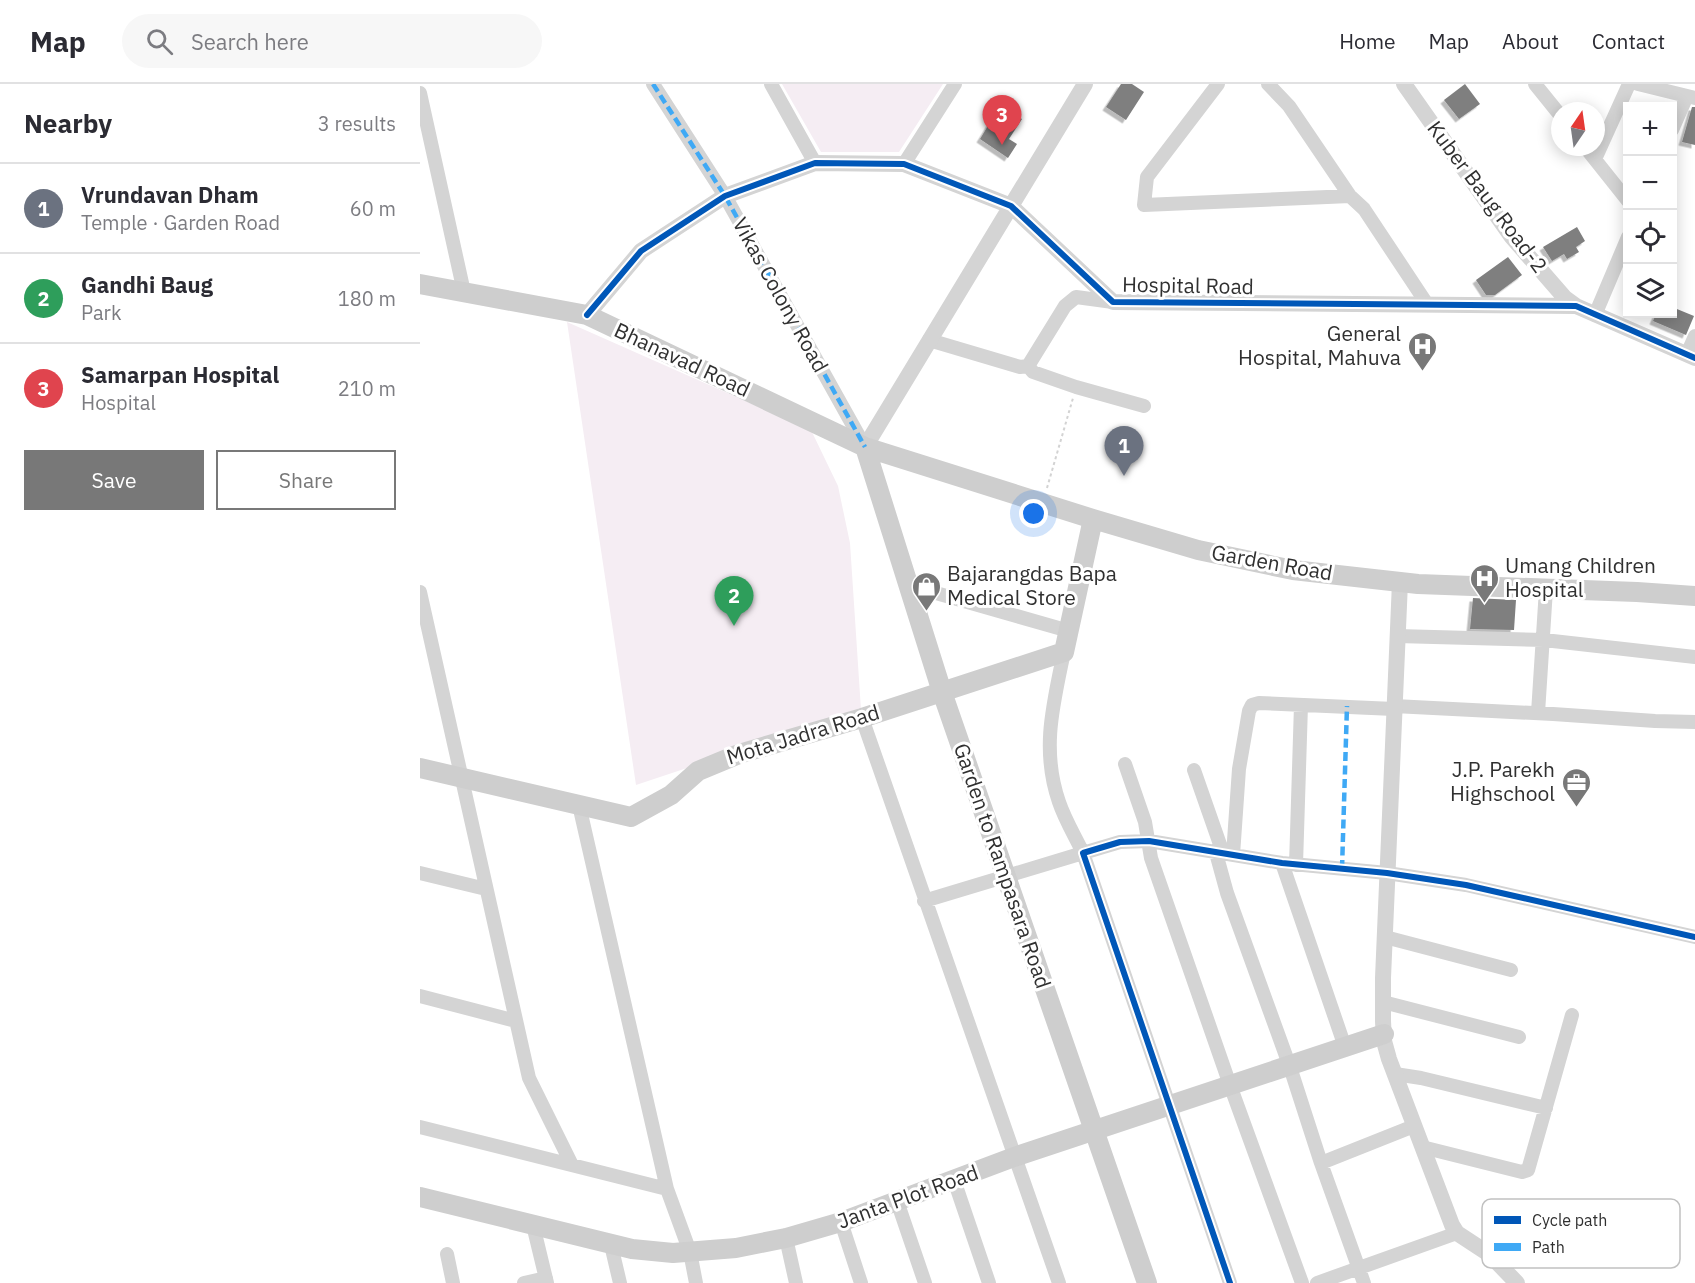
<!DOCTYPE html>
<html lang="en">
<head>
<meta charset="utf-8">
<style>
  body { margin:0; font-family:"IBM Plex Sans",sans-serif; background:#f7f7f7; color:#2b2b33 }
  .controls { position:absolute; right:18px; top:18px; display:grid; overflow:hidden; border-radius:0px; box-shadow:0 3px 15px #0003 }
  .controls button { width:54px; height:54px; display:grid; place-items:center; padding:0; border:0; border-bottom:2px solid #e1e1e2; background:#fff; color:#2b2b33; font:30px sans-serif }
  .compass { position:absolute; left:1131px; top:18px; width:54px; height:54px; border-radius:50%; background:#fff; box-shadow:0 3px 15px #0003; rotate:13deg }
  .you { position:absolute; left:614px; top:430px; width:21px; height:21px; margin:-15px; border:4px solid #fff; border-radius:50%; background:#1a73e8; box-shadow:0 0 0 9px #1a73e833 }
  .badge { display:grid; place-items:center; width:39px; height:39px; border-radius:50%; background:#787878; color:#fff; font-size:20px; font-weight:700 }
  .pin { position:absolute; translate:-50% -50px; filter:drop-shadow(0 2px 3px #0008) }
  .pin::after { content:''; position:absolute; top:32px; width:21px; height:18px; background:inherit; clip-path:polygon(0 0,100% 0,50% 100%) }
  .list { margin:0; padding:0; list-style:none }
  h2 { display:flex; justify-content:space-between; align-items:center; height:78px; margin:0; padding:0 24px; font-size:26px }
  h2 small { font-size:20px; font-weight:400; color:#7c7c81 }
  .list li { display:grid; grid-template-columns:39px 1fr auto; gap:18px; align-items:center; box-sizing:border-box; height:90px; padding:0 24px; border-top:2px solid #e1e1e2 }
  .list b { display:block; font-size:22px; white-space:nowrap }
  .list p { margin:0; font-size:20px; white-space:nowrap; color:#7c7c81 }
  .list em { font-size:20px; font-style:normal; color:#7c7c81 }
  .actions { display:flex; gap:12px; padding:18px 24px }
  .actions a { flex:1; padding:14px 0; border:2px solid #787878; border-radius:0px; text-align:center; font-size:21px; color:#787878 }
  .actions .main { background:#787878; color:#fff }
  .icon { flex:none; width:33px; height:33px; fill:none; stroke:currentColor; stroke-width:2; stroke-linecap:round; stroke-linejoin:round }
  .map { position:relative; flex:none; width:1275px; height:1199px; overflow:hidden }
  header { display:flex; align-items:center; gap:36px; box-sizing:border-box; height:84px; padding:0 30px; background:#fff; border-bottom:2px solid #e1e1e2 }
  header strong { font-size:28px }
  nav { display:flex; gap:33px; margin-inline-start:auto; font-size:21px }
  .search { width:420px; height:54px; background:#f7f7f7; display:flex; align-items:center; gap:15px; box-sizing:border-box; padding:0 21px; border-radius:33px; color:#7c7c81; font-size:22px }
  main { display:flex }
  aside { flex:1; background:#fff }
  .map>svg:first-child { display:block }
  .green { fill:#f5edf3 }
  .building { fill:#7f7f7f; filter:url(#shadow) }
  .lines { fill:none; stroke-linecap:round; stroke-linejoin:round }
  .path { stroke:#d3d3d3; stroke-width:2; stroke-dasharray:3 3; stroke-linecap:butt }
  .minor { stroke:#d4d4d4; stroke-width:14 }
  .tertiary { stroke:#d4d4d4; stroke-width:16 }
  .secondary { stroke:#cecece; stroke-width:20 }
  .quiet { stroke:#3fa9f5; stroke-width:4.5; stroke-dasharray:9 4.5; stroke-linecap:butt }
  .cycleway-casing { stroke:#fff; stroke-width:10 }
  .cycleway { stroke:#0057b8; stroke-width:6 }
  .labels { text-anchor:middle; stroke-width:6; stroke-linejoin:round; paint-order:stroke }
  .street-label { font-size:21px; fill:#303030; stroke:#fff }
  .poi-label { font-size:21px; fill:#303030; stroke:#fff; text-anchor:end }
  .key { fill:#fff; stroke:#c1c1c1; stroke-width:1.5 }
  .key-label { font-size:16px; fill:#303030 }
</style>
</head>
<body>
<header>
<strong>Map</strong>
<div class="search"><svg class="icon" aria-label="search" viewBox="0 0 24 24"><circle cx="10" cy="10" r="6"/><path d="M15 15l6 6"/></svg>Search here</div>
<nav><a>Home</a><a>Map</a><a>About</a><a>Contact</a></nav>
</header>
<main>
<aside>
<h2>Nearby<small>3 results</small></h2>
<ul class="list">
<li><span class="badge" style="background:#6b7280">1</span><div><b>Vrundavan Dham</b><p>Temple · Garden Road</p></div><em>60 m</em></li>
<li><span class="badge" style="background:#2e9e5b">2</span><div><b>Gandhi Baug</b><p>Park</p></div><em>180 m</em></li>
<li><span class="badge" style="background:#e0444e">3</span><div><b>Samarpan Hospital</b><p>Hospital</p></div><em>210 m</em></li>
</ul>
<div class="actions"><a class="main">Save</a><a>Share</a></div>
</aside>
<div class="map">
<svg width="1275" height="1199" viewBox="0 0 1275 1199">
  <defs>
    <filter id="shadow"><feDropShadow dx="-3.5" dy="3.5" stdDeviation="0" flood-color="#0004"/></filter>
  </defs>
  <rect width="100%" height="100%" fill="#fff"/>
  <path class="green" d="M 362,0 L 523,0 L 479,68 L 401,68 Z
    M 147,238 L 391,346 L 418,402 L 430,459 L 441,626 L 216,701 Z"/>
  <path class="building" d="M 701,0 L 712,0 L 724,8 L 706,36 L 686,23 Z
    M 1045,0 L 1060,20 L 1039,35 L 1024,16 Z
    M 580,22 L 602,35 L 589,55 L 597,60 L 588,74 L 560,55 Z
    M 1272,23 L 1275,23 L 1275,61 L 1262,58 Z
    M 1157,143 L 1165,157 L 1156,163 L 1159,168 L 1147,175 L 1144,170 L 1132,177 L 1123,163 Z
    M 1088,173 L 1102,191 L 1075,211 L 1066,211 L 1056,196 Z
    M 1252,223 L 1274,232 L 1266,251 L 1233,237 L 1236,230 L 1252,230 Z
    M 1053,514 L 1096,516 L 1094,546 L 1050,545 Z"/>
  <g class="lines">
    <path class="path" d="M 627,404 L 653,314"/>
    <path class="minor" d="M 233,0 L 305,112 L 445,363
      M 351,0 L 395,79
      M 798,0 L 727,93 L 724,121 L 930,112
      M 848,0 L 869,22 L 930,112 L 944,125 L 1007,220
      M 1115,0 L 1140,31
      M 1218,0 L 1275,14
      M 0,9 L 44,208
      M 1252,46 L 1267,12
      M 1165,63 L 1208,117
      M 1175,75 L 1209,0
      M 484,80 L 535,0
      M 1175,231 L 1208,153
      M 509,256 L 600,283 L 608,282 L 645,222 L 656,213 L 693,218
      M 1267,270 L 1275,252
      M 608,282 L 613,288 L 656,303 L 724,322
      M 488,501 L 649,547
      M 0,508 L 109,994 L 152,1081
      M 977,552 L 1124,556 L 1275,573
      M 974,622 L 1133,630 L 1235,637 L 1275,638
      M 1118,629 L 1126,505
      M 442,634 L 639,1199
      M 705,680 L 725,738 L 731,774 L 810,1001 L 882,1199
      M 774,686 L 803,769
      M 159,721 L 247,1105
      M 796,769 L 807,809 L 870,983 L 901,1079 L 944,1199
      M 813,771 L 819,685 L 829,627 L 832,621 L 839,619 L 974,625
      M 862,779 L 925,963
      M 876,781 L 881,621
      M 0,789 L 66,805
      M 504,817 L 663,769 C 655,752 645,736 639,718 C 621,666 633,621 644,568
      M 965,853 L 1091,886
      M 0,912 L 96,937
      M 963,918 L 1099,953
      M 975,990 L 1001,994 L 1126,1024
      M 0,1043 L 247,1105 L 270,1168 L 276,1199
      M 1002,1063 L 1102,1088 L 1108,1086 L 1152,931
      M 901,1079 L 994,1042
      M 534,1096 L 569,1199
      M 477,1117 L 505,1199
      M 421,1138 L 441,1199
      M 113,1141 L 127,1199
      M 366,1154 L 376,1199
      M 191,1161 L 200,1199
      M 27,1170 L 33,1199
      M 104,1199 L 126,1194
      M 810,1199 L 663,769 L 700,758 L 729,757 L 862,779 L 967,789 L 1046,801 L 1275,853
      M 897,1199 L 1037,1149"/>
    <path class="tertiary" d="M 984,0 L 1091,152 L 1145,214 L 1156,222
      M 167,231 L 221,167 L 305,112 L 395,79 L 484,80 L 591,122 L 693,218 L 1156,222 L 1275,274
      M 445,363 L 665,0
      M 980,498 L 963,894 L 963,937 L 964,957 L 969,975 L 1032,1141 L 1037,1149 L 1069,1170 L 1097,1199"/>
    <path class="secondary" d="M 0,200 L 167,231 L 445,363 L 673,435 L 778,466 L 873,486 L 998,500 L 1217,508 L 1275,512
      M 445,363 L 522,608 L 727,1199
      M 0,684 L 211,733 L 251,711 L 278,687 L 319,670 L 442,634 L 644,568 L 673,435
      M 0,1113 L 212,1165 L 253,1169 L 316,1164 L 366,1154 L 421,1138 L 594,1073 L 964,950"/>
    <path class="quiet" d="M 233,0 L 305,112 L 445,363
      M 922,785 L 927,622"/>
    <defs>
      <path id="cycleway" d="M 167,231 L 221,167 L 305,112 L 395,79 L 484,80 L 591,122 L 693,218 L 1156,222 L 1275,274
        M 810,1199 L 663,769 L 700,758 L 729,757 L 862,779 L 967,789 L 1046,801 L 1275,853"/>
    </defs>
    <use href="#cycleway" class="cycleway-casing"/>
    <use href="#cycleway" class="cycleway"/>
  </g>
  <defs>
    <symbol id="hospital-pin" viewBox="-11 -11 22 30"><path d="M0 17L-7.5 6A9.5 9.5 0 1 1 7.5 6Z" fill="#787878" stroke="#fff"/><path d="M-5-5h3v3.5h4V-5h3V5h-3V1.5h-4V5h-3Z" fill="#fff"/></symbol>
    <symbol id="shop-pin" viewBox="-11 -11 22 30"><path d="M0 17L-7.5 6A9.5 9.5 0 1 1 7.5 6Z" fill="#787878" stroke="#fff"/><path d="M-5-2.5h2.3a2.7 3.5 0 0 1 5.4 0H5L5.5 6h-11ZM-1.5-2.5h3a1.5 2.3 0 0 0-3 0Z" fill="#fff"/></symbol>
    <symbol id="office-pin" viewBox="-11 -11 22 30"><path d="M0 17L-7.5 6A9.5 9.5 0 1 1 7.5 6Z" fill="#787878" stroke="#fff"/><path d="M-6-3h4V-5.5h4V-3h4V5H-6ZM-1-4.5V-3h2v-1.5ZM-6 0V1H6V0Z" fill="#fff"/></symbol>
  </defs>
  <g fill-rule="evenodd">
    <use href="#hospital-pin" x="986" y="246" width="33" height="45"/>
    <use href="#hospital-pin" x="1048" y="478" width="33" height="45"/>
    <use href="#shop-pin" x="490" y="486" width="33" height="45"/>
    <use href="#office-pin" x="1140" y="682" width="33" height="45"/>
  </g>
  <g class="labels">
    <g class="street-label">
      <text transform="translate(1067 113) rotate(53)" y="7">Kuber Baug Road-2</text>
      <text transform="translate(768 202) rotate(1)" y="7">Hospital Road</text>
      <text transform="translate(360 211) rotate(61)" y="7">Vikas Colony Road</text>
      <text transform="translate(262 276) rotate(25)" y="7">Bhanavad Road</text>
      <text transform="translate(852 479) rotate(10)" y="7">Garden Road</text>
      <text transform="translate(383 651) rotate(-17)" y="7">Mota Jadra Road</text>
      <text transform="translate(582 782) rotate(71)" y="7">Garden to Rampasara Road</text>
      <text transform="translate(488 1113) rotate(-20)" y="7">Janta Plot Road</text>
    </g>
    <g class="poi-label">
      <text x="981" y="257">General<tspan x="981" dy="24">Hospital, Mahuva</tspan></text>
      <text x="1085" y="489" text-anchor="start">Umang Children<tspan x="1085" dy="24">Hospital</tspan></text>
      <text x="527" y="497" text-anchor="start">Bajarangdas Bapa<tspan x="527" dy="24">Medical Store</tspan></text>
      <text x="1135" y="693">J.P. Parekh<tspan x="1135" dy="24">Highschool</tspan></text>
    </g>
  </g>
  <rect x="1062" y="1115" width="198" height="69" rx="9" class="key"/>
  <rect x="1074" y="1132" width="27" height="8" fill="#0057b8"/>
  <rect x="1074" y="1159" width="27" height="8" fill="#3fa9f5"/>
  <g class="key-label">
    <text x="1112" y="1142">Cycle path</text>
    <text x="1112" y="1169">Path</text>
  </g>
</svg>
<div class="controls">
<button>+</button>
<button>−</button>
<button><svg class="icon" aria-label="locate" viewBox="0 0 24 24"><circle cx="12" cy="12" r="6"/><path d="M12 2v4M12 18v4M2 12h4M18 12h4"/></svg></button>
<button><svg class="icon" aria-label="layers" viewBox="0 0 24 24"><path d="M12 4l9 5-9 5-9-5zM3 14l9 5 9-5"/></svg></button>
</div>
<svg class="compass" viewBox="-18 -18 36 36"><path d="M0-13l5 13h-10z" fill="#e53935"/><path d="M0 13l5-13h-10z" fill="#7c7c81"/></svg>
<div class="you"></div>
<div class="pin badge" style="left:704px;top:392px;background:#6b7280">1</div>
<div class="pin badge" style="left:314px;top:542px;background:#2e9e5b">2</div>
<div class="pin badge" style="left:582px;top:61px;background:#e0444e">3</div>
</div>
</main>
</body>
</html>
